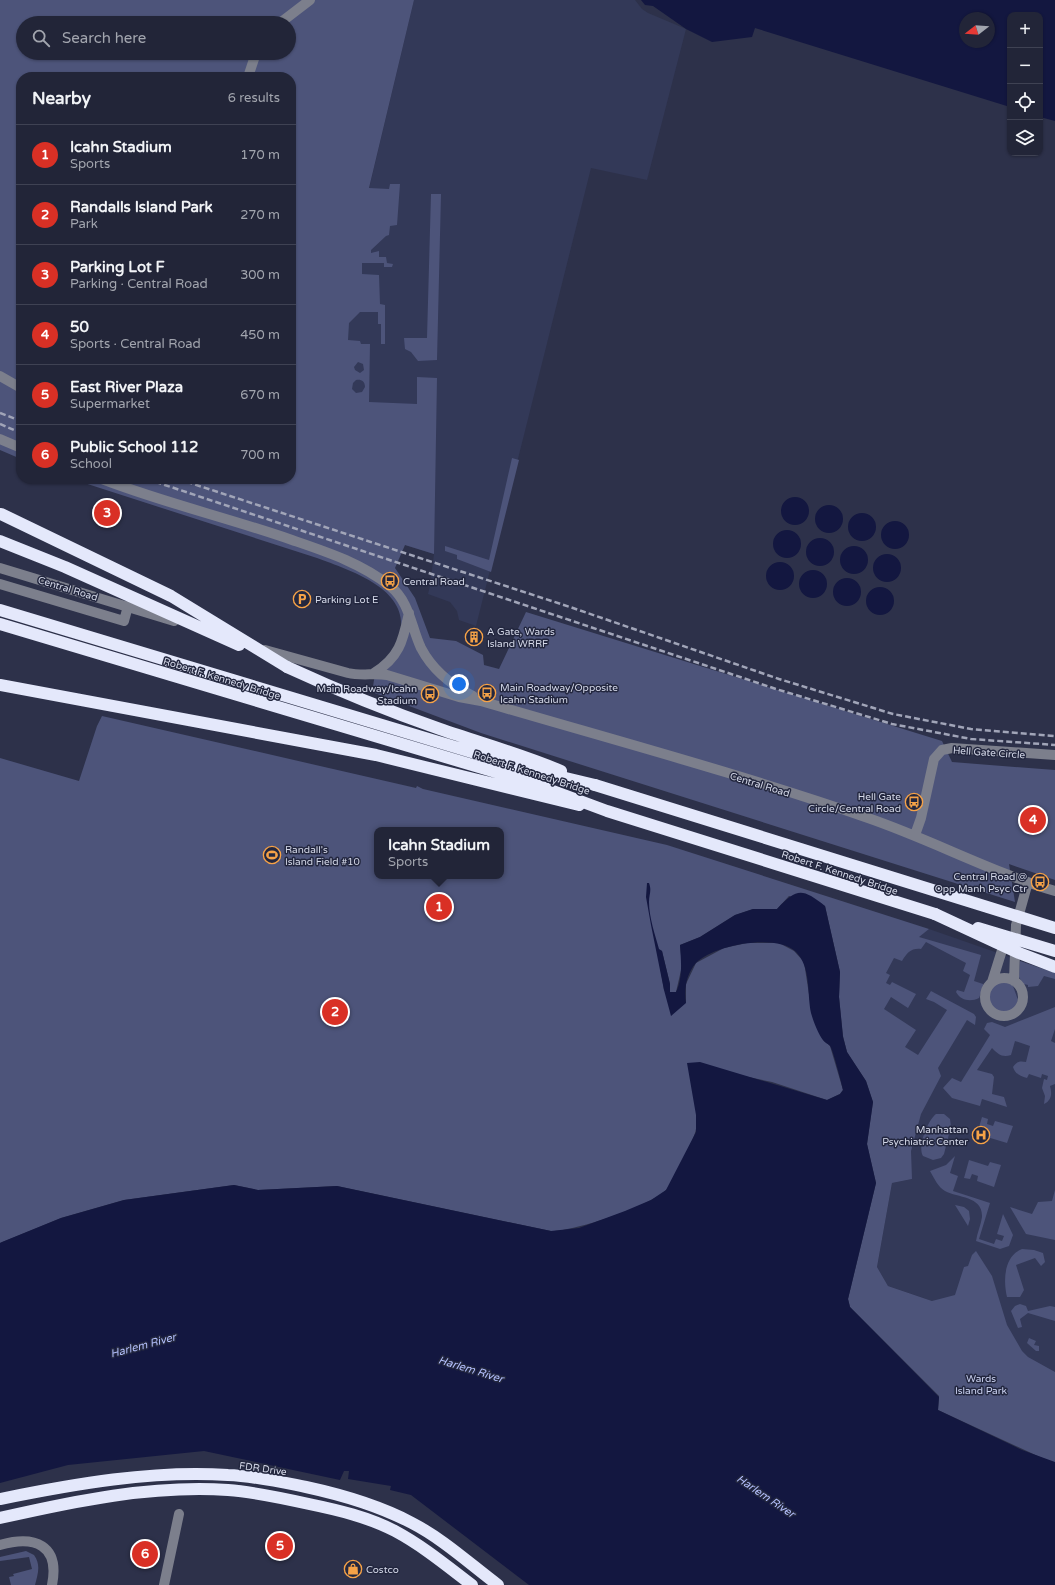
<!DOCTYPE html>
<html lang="en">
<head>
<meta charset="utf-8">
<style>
  body { margin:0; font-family:"Varela Round",sans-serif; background:#2e3143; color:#f1f3f6 }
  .controls { position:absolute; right:12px; top:12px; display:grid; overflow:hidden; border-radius:8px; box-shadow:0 1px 3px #0004 }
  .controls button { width:36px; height:36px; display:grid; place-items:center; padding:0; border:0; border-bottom:1px solid #3f4253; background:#222538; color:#f1f3f6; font:20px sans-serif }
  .compass { position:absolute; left:959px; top:12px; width:36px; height:36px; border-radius:50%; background:#222538; box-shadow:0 1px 3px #0004; rotate:253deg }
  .you { position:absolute; left:459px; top:684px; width:14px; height:14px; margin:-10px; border:3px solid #fff; border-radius:50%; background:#1a73e8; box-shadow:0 0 0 6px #1a73e833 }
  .badge { display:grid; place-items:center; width:26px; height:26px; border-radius:50%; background:#d93025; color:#fff; font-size:13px; font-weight:700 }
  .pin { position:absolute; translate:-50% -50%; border:2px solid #fff; box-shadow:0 1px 4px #0006 }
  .popup { position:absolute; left:374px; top:827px; width:130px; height:52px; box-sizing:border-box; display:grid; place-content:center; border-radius:8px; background:#222538; filter:drop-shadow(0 1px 3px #0005); font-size:13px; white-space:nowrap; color:#a2a5ae }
  .popup b { font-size:15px; color:#f1f3f6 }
  .popup::after { content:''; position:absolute; left:50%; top:100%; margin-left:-8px; border:8px solid transparent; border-top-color:#222538 }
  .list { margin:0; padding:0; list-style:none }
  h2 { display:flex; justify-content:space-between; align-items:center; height:52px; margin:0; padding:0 16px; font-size:17px }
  h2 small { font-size:13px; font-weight:400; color:#a2a5ae }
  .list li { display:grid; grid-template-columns:26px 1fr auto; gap:12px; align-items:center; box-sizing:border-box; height:60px; padding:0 16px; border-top:1px solid #3f4253 }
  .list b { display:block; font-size:15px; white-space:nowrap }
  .list p { margin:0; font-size:13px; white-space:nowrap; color:#a2a5ae }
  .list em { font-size:13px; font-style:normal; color:#a2a5ae }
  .icon { flex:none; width:22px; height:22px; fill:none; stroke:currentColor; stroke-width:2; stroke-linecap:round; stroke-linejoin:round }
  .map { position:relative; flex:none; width:1055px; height:1585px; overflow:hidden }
  .search { position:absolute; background:#222538; box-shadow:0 1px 3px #0004; left:16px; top:16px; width:280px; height:44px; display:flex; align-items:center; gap:10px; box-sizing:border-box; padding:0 14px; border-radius:22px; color:#a2a5ae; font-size:15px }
  .panel { position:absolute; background:#222538; box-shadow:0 1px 3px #0004; left:16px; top:72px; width:280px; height:412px; border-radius:16px }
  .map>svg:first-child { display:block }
  .built { fill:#333958 }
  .green { fill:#4d547a; fill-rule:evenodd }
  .water { fill:#131740; fill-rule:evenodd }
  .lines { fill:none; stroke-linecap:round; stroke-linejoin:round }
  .minor { stroke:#7c7f8c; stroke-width:10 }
  .highway { stroke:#e4e8fb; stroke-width:12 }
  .rail { stroke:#a1a5b8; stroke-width:2.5; stroke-dasharray:6 3; stroke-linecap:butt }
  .highway-bridge { stroke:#e4e8fb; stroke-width:12 }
  .labels { text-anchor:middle; stroke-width:3; stroke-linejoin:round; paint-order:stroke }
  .poi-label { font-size:10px; fill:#d5d9e9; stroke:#23273f; text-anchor:start }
  .street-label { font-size:10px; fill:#d5d9e9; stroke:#23273f }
  .park-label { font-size:10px; fill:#cdd4f3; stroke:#23273f }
  .water-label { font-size:11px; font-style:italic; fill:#b3bffc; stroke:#23273f }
</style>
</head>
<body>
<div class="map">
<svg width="1055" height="1585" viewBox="0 0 1055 1585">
  <rect width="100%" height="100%" fill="#2d314a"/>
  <path class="built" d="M 414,0 L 635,0 L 642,9 L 648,13 L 686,29 L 647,180 L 591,168 L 476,626 L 459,620 L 457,611 L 450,602 L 428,594 L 430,586 L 434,554 L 405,545 L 333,340 Z
    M 929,929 L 1055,973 L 1055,1381 L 932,1301 L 888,1286 L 877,1267 L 892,1183 L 912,1179 L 880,1039 L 875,965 Z"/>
  <path class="green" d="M 0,0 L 414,0 L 369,188 L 389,189 L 390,184 L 400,184 L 397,225 L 390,226 L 389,235 L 386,236 L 371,250 L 371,253 L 379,251 L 379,257 L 386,257 L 387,263 L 393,264 L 392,267 L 384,267 L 384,263 L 362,263 L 362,274 L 379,275 L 380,304 L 385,305 L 385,344 L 381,344 L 381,324 L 378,324 L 378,312 L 360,312 L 349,323 L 348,340 L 360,341 L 361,344 L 370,344 L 369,402 L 417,404 L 417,377 L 437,378 L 434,554 L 405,545 L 395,568 L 415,598 L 430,638 L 456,641 L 483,655 L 484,665 L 499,669 L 526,612 L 942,741 L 952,762 L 1055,770 L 1055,880 L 1009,864 L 1015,902 L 481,733 L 372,692 C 374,684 374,673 378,666 C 381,660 390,658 394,652 C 423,594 360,574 317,558 L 72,479 L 291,479 L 291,77 L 21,77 L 21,459 L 0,450 ZM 23,23 L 289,23 L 289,53 L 23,53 ZM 358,362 L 363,364 L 364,370 L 360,373 L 355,370 L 354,367 ZM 356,380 C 361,379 365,381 365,387 L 362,392 L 356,393 L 352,389 L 353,383 Z
    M 431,194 L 441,194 L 437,360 L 418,361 L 411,352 L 405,349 L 404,338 L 427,338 Z
    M 512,458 L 519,460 L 491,572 L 457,559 L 457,555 L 445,551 L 445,546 L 489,560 Z
    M 102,716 L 416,788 L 417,786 L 423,789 L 667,845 L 929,929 L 919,937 L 981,955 L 974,981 L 983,984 L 983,988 L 979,998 C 971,1002 961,1001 956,992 L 957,990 L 964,992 L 970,975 L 963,971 L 966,963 L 926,942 L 921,949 C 911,948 907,953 902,961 L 894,958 L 886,973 L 890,975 L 886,983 L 890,985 L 892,982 L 916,994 L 908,1008 L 891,997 L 884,1009 L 916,1030 L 905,1047 L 918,1055 L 947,1010 L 934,1002 L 926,999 L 931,991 L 974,1014 L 976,1017 L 975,1025 L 967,1020 L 938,1068 L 941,1076 L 921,1114 L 911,1151 L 912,1179 L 892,1183 L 877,1267 L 888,1286 L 932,1301 L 955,1295 L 964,1267 L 968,1266 L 972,1255 L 976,1251 L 992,1276 L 1007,1325 L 1022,1351 L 1028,1357 L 1055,1372 L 1055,1464 L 938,1410 L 939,1396 L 850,1307 L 848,1299 L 876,1183 L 867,1144 L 873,1102 L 866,1081 L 847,1052 L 843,1036 L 839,997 L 840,972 L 825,906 L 789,896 L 777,909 L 753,909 L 735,915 L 700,937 L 680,945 L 682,966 L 676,992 L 669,992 L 670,984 L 662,951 L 657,949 L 664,990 L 686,1003 L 686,984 L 696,963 L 724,948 L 747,943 L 779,943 L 794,951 L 804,962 L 812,1014 L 823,1040 L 830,1046 L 843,1090 L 840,1094 L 827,1100 L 772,1082 L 734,1074 L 696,1115 C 696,1121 697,1127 695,1133 C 691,1145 674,1181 666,1190 C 651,1206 572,1232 551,1231 L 337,1186 L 258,1190 L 234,1185 L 124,1200 L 61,1218 L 0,1243 L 0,758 L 79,781 L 97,726 ZM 377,830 L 501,830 L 501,876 L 377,876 Z
    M 1020,961 L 1055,973 L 1055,979 L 1044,976 L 1038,986 L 1028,987 L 1028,985 L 1024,984 L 1024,985 L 1019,977 Z
    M 1005,980 L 1013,986 L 1018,1000 L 1014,1010 C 1005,1015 994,1012 989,1003 C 989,991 991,982 1005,980 Z
    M 1055,1007 L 1055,1029 L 1051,1041 L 1055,1043 L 1055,1084 L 1050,1086 C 1052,1093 1052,1100 1044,1104 L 1045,1096 L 1042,1088 L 1044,1079 L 1047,1080 L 1048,1076 L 1042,1074 L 1041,1078 L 1029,1074 L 1027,1078 C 1020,1076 1015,1074 1013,1067 C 1017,1061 1020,1061 1026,1062 L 1030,1046 L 1015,1041 L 1011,1055 C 1002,1058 998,1054 992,1048 L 977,1070 L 992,1074 L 994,1077 L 992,1094 L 1004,1097 L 1007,1107 L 982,1099 L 980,1106 L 952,1098 L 943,1088 L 952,1078 L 961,1082 L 990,1035 L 984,1029 L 987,1023 L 992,1022 L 1005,1027 Z
    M 936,1114 L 944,1114 L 950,1119 L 951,1126 L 944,1154 L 941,1158 L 933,1160 L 923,1156 C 917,1147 928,1120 936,1114 Z
    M 982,1117 L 988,1119 L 987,1124 L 993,1126 L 995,1121 L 1013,1126 L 1007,1143 L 977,1134 Z
    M 955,1156 L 950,1173 L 958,1176 L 953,1191 L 990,1203 L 979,1239 L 994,1244 L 996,1239 L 1002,1241 L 1004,1236 L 997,1234 L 1003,1214 L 1013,1235 L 1009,1246 L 1000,1249 L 976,1241 C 977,1233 981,1225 982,1217 C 983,1196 958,1198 945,1191 C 938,1187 934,1178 930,1171 L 946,1165 Z
    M 969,1160 L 988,1166 L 990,1162 L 1001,1165 L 994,1187 L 977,1181 L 978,1176 L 972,1174 L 970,1179 L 964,1178 Z
    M 1055,1190 L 1055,1240 L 1026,1234 L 1010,1207 L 1032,1214 L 1038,1202 L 1052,1201 Z
    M 955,1205 L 964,1207 L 969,1211 L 970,1219 L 968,1226 Z
    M 1022,1249 L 1034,1250 L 1043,1253 L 1045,1262 L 1041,1266 L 1035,1258 L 1016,1265 L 1024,1290 L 1020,1297 L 1007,1297 C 1003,1280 1004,1256 1022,1249 Z
    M 1020,1304 L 1026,1306 L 1028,1311 L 1050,1306 L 1055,1307 L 1055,1321 L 1028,1313 L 1020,1319 L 1022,1327 L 1018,1328 L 1011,1311 L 1015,1306 Z
    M 1029,1338 L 1036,1341 L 1034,1345 L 1039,1346 L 1039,1351 L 1036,1351 L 1027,1343 Z
    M 26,1551 L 34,1555 C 41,1565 38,1573 35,1585 L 11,1585 L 9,1577 L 14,1576 L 13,1574 L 32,1569 L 29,1557 L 0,1561 L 0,1557 Z"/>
  <path class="water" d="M 641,0 L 1055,0 L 1055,121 L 1040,117 L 1040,15 L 1010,15 L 1010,107 L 755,28 L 752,37 L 712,42 L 686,29 L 653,6 L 645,5 ZM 965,18 L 989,18 L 989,42 L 965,42 Z
    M781 511a14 14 0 1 1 28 0a14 14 0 1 1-28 0Z
    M815 519a14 14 0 1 1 28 0a14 14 0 1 1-28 0Z
    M848 527a14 14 0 1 1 28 0a14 14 0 1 1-28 0Z
    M881 535a14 14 0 1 1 28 0a14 14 0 1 1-28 0Z
    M773 544a14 14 0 1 1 28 0a14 14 0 1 1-28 0Z
    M806 552a14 14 0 1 1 28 0a14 14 0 1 1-28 0Z
    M840 560a14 14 0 1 1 28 0a14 14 0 1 1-28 0Z
    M873 568a14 14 0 1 1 28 0a14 14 0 1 1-28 0Z
    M766 576a14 14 0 1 1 28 0a14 14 0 1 1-28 0Z
    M799 584a14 14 0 1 1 28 0a14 14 0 1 1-28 0Z
    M833 592a14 14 0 1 1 28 0a14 14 0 1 1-28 0Z
    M866 601a14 14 0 1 1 28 0a14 14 0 1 1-28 0Z
    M 647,883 L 649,883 C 652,891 649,894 649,902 C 649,917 655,935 659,949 L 662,951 L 670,984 L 670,992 L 676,992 C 683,977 681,961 680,945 L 700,937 L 735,915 L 753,909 L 777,909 C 797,888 802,888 825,906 L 840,972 L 839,997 L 843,1037 L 847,1052 L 866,1081 L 873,1102 L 867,1144 L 876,1183 L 848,1299 L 850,1307 L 939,1397 L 938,1410 L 1022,1450 L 1055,1462 L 1055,1585 L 529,1585 L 411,1495 L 390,1490 L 391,1486 L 348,1479 L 349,1471 L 344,1471 L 340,1480 L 204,1451 L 68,1465 L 0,1483 L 0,1243 L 2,1242 L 61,1218 L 124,1200 L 234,1185 L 258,1190 L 337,1186 L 551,1231 L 579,1228 L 625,1211 L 651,1200 L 666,1190 L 696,1132 L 696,1115 L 687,1063 L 700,1062 L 827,1100 L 840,1094 L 843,1090 C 842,1085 833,1050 830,1046 C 829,1044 825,1043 823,1040 C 818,1034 813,1020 811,1013 C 807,993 811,967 796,952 C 776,933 714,945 696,963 C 686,974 684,990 686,1003 L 671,1016 L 664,990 L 651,925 L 646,897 Z"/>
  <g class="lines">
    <path class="minor" d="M 280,23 L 310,0
      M 248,77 L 256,53
      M 0,376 L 21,388
      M 0,439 L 21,448
      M 102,479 C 164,503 229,518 292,540 C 327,552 361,563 390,586 C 410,602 411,627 421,648 C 433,671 451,685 473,696
      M 0,568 L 174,621
      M 0,584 L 124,621 L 128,606
      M 265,650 L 348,673 C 361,676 374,673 387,675 L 459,697 L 481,701 C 610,739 741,774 868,818 C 932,840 991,872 1055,891
      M 374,673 C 400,657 403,640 409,613
      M 915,835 L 921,818 L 934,759 L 942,750 L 952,748 L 1055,755
      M985 997a19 19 0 1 1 38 0a19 19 0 1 1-38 0Z
      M 1014,981 L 1016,925 L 1028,882
      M 992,982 L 1003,947 L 1007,940
      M 0,1545 C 35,1535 60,1545 52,1585
      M 164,1585 L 179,1514"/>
    <path class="highway" d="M 0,610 L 528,769 L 595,785
      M 0,624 L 529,782 L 607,811 L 935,914
      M 287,667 C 337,690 388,711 440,729 C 480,743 522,754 561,771
      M 0,685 L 376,755 L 579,805
      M 0,1499 C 74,1484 152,1470 228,1475 C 255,1476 281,1482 306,1487 C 343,1495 378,1505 412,1523 C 443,1539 470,1564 498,1585
      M 0,1518 C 75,1501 151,1485 228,1490 C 255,1492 282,1498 309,1504 C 338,1510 368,1517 395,1531 C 423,1546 447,1566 472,1585"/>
    <path class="rail" d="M 0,413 L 21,421
      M 0,424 L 21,433
      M 147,479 L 776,689 L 892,724 L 971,739 L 1055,745
      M 178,479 L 570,607 L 779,679 L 893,714 L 971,729 L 1055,736"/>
    <path class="highway-bridge" d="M 1,514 L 171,596 L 287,667
      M 0,541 L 65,567 L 239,645
      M 595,785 L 1055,928
      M 935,914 L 1019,953 L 1055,967
      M 978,928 L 1055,951"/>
  </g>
  <defs>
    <symbol id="bus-ring" viewBox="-11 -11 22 22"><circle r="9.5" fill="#23273f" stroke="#f6a247" stroke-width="1.5"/><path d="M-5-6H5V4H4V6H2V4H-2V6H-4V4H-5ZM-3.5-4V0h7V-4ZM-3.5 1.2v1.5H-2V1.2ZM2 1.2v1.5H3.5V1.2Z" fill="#f6a247"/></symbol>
    <symbol id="parking-ring" viewBox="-11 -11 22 22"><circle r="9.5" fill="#23273f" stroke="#f6a247" stroke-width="1.5"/><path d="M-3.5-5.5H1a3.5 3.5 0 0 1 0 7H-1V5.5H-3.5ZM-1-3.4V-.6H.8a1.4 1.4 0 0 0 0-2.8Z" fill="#f6a247"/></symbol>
    <symbol id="building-ring" viewBox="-11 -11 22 22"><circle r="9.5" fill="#23273f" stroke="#f6a247" stroke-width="1.5"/><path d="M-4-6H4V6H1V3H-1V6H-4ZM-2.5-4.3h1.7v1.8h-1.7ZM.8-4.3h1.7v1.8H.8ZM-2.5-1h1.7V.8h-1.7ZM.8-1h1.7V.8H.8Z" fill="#f6a247"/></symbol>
    <symbol id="stadium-ring" viewBox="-11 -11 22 22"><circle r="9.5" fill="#23273f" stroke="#f6a247" stroke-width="1.5"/><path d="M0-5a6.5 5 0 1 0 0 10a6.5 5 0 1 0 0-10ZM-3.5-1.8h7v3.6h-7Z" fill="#f6a247"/></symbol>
    <symbol id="hospital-ring" viewBox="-11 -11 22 22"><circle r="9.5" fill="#23273f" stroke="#f6a247" stroke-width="1.5"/><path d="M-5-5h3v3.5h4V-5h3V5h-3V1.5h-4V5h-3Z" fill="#f6a247"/></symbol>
    <symbol id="shop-ring" viewBox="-11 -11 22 22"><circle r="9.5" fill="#23273f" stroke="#f6a247" stroke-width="1.5"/><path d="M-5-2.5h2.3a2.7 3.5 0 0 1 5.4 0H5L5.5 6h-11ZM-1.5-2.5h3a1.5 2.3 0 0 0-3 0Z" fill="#f6a247"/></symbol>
  </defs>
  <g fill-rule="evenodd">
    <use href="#bus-ring" x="380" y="571" width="20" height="20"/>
    <use href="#parking-ring" x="292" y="589" width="20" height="20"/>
    <use href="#building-ring" x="464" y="627" width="20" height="20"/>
    <use href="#bus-ring" x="477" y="683" width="20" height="20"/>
    <use href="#bus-ring" x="420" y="684" width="20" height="20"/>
    <use href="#bus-ring" x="904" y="792" width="20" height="20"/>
    <use href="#stadium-ring" x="262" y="845" width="20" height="20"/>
    <use href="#bus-ring" x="1030" y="872" width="20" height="20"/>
    <use href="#hospital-ring" x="971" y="1125" width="20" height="20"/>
    <use href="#shop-ring" x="343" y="1559" width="20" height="20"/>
  </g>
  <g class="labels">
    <g class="poi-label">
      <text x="403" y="585">Central Road</text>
      <text x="315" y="603">Parking Lot E</text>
      <text x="487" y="635">A Gate, Wards<tspan x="487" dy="12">Island WRRF</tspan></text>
      <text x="500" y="691">Main Roadway/Opposite<tspan x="500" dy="12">Icahn Stadium</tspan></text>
      <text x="417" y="692" text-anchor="end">Main Roadway/Icahn<tspan x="417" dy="12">Stadium</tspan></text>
      <text x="901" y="800" text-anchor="end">Hell Gate<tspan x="901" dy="12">Circle/Central Road</tspan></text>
      <text x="285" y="853">Randall's<tspan x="285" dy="12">Island Field #10</tspan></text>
      <text x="1027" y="880" text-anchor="end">Central Road @<tspan x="1027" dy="12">Opp Manh Psyc Ctr</tspan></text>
      <text x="968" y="1133" text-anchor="end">Manhattan<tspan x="968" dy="12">Psychiatric Center</tspan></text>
      <text x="366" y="1573">Costco</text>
    </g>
    <g class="street-label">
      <text transform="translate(68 588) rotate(17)" y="4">Central Road</text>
      <text transform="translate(222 678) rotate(17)" y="4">Robert F. Kennedy Bridge</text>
      <text transform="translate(989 752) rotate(4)" y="4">Hell Gate Circle</text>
      <text transform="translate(532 772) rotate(18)" y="4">Robert F. Kennedy Bridge</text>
      <text transform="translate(760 784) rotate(17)" y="4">Central Road</text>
      <text transform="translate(840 872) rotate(18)" y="4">Robert F. Kennedy Bridge</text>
      <text transform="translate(263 1468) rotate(8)" y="4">FDR Drive</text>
    </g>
    <g class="park-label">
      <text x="981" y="1382">Wards<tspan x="981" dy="12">Island Park</tspan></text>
    </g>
    <g class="water-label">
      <text transform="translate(143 1345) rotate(-15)" y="4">Harlem River</text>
      <text transform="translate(471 1369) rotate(17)" y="4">Harlem River</text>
      <text transform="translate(766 1496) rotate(34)" y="4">Harlem River</text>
    </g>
  </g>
</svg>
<div class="controls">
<button>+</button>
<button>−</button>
<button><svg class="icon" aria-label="locate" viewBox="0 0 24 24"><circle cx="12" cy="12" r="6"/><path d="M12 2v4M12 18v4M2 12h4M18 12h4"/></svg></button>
<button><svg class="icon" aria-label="layers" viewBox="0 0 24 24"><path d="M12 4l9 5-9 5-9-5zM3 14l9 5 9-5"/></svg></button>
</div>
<svg class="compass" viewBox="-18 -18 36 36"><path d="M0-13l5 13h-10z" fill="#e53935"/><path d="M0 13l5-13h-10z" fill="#a2a5ae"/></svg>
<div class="you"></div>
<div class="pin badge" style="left:439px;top:907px">1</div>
<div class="popup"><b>Icahn Stadium</b>Sports</div>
<div class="pin badge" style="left:335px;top:1012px">2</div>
<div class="pin badge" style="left:107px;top:513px">3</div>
<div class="pin badge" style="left:1033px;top:820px">4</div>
<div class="pin badge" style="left:280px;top:1546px">5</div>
<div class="pin badge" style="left:145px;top:1554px">6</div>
<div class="search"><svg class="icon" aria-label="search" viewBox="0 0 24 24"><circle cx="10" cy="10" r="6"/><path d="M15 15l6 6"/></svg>Search here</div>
<section class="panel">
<h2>Nearby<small>6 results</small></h2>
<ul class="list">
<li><span class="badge">1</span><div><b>Icahn Stadium</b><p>Sports</p></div><em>170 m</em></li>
<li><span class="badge">2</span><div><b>Randalls Island Park</b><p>Park</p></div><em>270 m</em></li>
<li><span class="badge">3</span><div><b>Parking Lot F</b><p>Parking · Central Road</p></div><em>300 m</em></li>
<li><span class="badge">4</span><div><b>50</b><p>Sports · Central Road</p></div><em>450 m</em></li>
<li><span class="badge">5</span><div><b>East River Plaza</b><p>Supermarket</p></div><em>670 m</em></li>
<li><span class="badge">6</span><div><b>Public School 112</b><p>School</p></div><em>700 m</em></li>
</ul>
</section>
</div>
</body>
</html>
